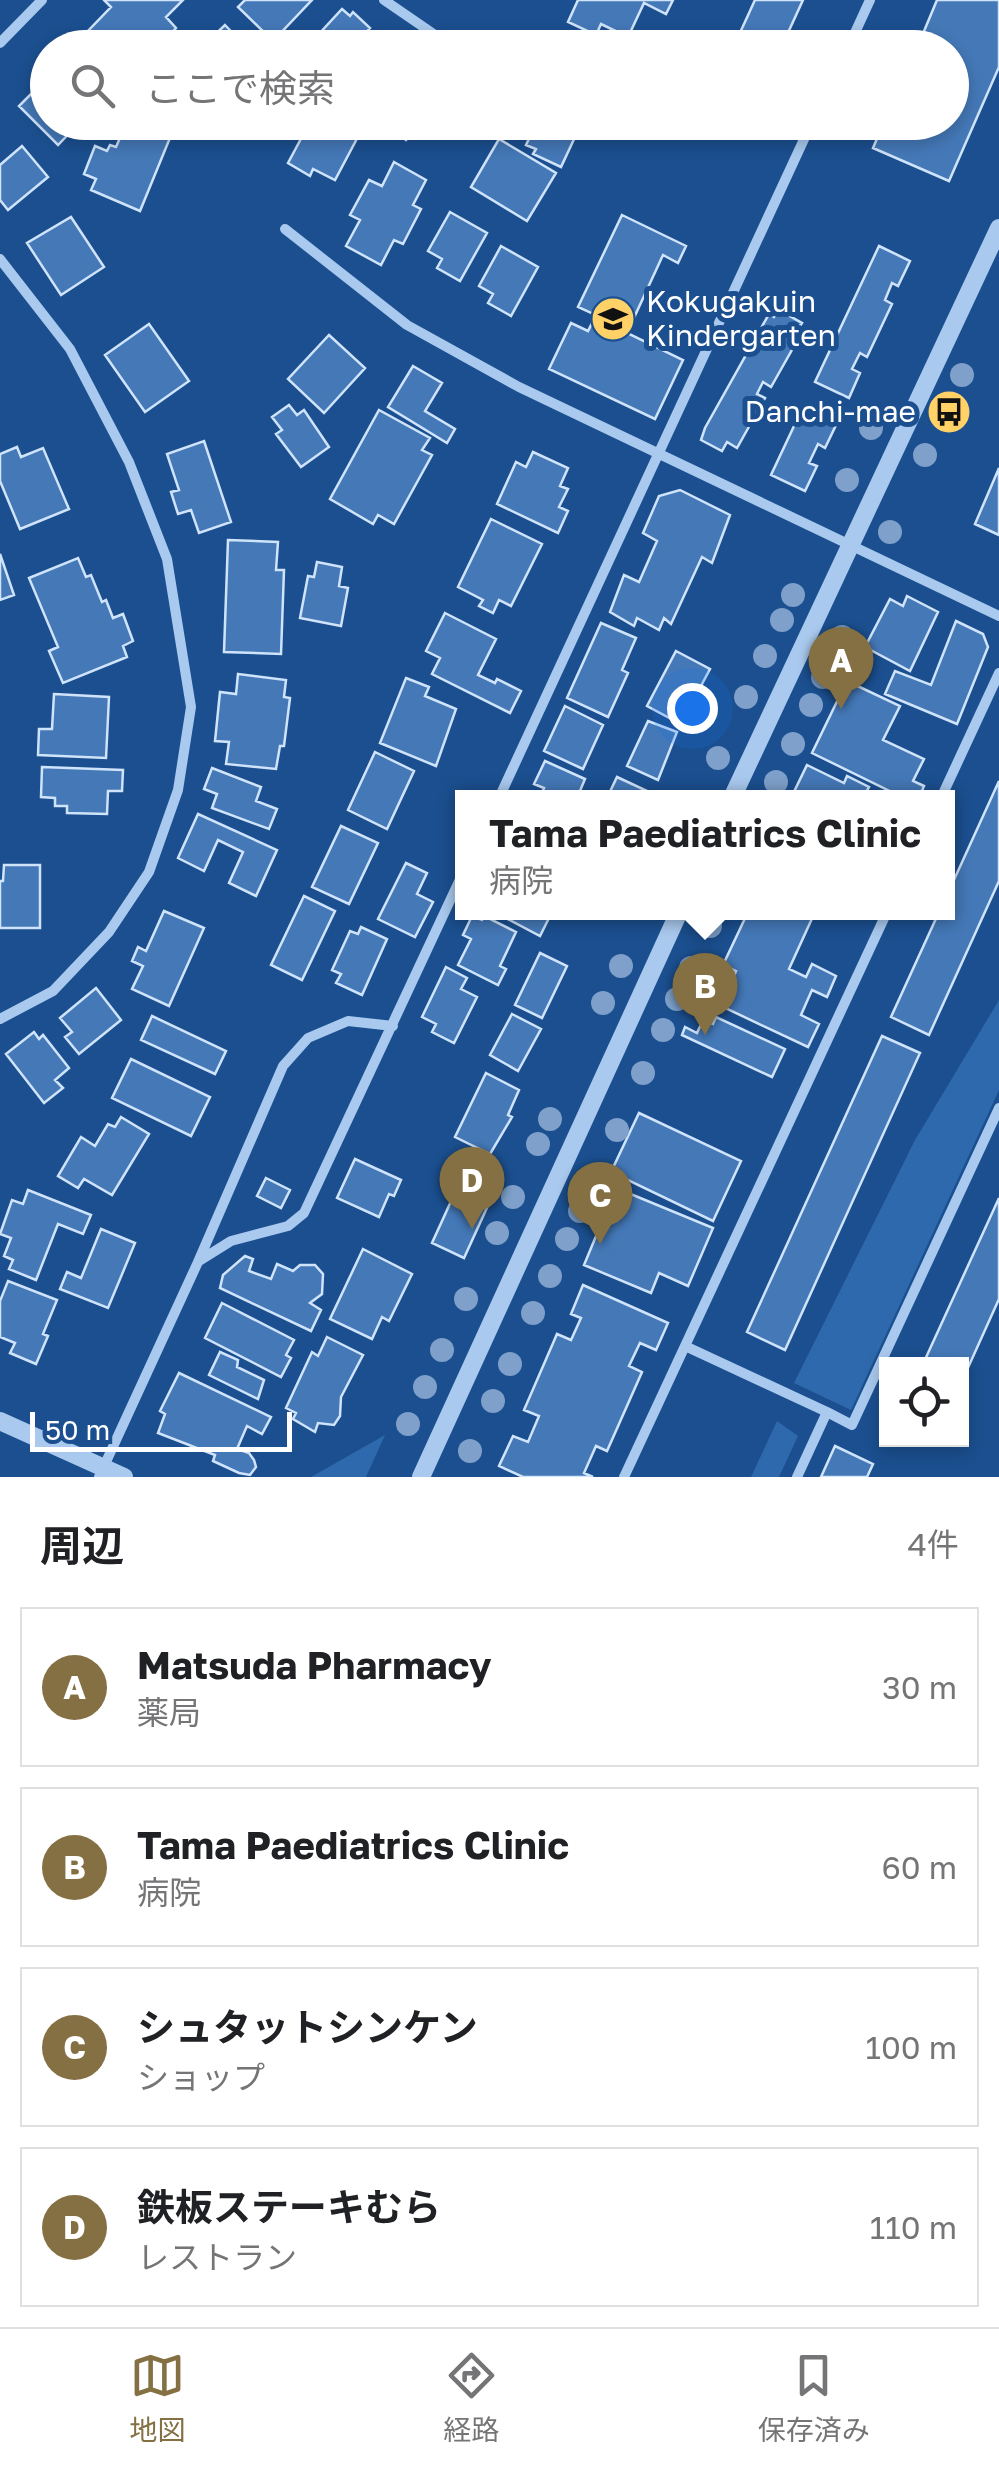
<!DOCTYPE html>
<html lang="ja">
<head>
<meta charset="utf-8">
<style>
  body { margin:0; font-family:"Golos Text","Noto Sans JP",sans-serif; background:#f6f6f6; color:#202124 }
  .controls { position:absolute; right:30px; bottom:30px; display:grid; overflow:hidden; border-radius:0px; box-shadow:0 5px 15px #0003 }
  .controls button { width:90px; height:90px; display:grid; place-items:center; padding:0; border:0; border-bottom:2px solid #e0e0e0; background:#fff; color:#202124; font:50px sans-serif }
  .scale { position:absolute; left:30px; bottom:25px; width:262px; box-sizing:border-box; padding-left:10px; border:5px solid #fff; border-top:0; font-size:28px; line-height:35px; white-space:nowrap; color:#fff; -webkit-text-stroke:8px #1b4f8f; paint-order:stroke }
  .you { position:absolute; left:692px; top:708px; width:35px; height:35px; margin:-25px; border:8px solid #fff; border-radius:50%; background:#1a73e8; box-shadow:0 0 0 15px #1a73e833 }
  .badge { display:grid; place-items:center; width:65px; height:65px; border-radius:50%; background:#847042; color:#fff; font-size:32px; font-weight:700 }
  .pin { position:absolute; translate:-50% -82px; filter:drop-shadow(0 2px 5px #0008) }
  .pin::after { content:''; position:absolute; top:52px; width:35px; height:30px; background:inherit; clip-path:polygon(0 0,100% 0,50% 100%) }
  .popup { position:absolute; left:455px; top:790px; width:500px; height:130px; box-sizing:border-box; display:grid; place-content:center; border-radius:0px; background:#fff; filter:drop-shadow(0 2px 8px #0005); font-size:32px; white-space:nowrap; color:#757577 }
  .popup b { font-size:38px; color:#202124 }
  .popup::after { content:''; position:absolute; left:50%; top:100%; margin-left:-20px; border:20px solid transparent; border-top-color:#fff }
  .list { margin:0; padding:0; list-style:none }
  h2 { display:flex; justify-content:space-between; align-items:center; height:130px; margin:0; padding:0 40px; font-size:42px }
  h2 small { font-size:32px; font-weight:400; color:#757577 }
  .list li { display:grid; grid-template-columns:65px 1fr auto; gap:30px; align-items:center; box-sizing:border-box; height:160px; margin:0 20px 20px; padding:0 20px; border:2px solid #e0e0e0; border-radius:0px }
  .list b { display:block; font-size:38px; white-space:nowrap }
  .list p { margin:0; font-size:32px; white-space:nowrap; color:#757577 }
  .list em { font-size:32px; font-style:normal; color:#757577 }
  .icon { flex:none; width:55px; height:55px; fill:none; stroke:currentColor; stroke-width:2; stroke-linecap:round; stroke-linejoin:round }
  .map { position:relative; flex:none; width:999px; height:1477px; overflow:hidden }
  .search { position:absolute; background:#fff; box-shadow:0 5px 15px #0003; left:30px; right:30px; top:30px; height:110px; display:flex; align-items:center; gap:25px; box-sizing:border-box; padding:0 35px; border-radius:55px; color:#757577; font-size:38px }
  .sheet { height:850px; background:#fff }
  nav { display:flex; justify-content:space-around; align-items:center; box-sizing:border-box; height:140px; border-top:2px solid #e0e0e0; background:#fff; font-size:28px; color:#757577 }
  nav a { display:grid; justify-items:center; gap:5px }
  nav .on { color:#847042 }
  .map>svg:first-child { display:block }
  .green { fill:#2e69ad }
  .building { fill:#4478b7; stroke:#cfe3fa; stroke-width:2.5 }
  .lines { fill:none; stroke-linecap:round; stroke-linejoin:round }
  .minor { stroke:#a9c9ee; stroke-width:10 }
  .tertiary { stroke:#a9c9ee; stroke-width:18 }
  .tree { fill:#7ea0ca }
  .labels { text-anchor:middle; stroke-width:10; stroke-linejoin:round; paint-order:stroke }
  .poi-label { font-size:30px; fill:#fff; stroke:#1b4f8f; text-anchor:start }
</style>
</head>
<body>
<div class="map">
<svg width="999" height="1477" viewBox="0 0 999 1477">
  <rect width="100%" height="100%" fill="#1b4f8f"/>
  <path class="green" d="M 999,1000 L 999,1090 L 851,1410 L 794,1383 L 915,1140 Z
    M 777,1421 L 798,1436 L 779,1477 L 751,1477 Z
    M 385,1435 L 366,1477 L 311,1477 Z"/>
  <path class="building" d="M 104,0 L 183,0 L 166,17 L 176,28 L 158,48 L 103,48 L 87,32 L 111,7 Z
    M 245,0 L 312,0 L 273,41 L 238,7 Z
    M 578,0 L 673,0 L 666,14 L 644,3 L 628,37 L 601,24 L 596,35 L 568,22 Z
    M 755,0 L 803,0 L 781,48 L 733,48 Z
    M 937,0 L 999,0 L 999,67 L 949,181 L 873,148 L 884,122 L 952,122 L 952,48 L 917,48 Z
    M 342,9 L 350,16 L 353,12 L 370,28 L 352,48 L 306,48 Z
    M 225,25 L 247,48 L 214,48 L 208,41 Z
    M 47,78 L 48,122 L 80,122 L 58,145 L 19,106 Z
    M 127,122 L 148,122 L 172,133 L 140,211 L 91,190 L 96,179 L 84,174 L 95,146 L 107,151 L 110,145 L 116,147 Z
    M 310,122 L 346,122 L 361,131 L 335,180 L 313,169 L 310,176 L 288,163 Z
    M 383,122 L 420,122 L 406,140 Z
    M 537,122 L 582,122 L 561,167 L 533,154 L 536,149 L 526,145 Z
    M 499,139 L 556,173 L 527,221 L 471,187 Z
    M 22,146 L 48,177 L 8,210 L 0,200 L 0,165 Z
    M 394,162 L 426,180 L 413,205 L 421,209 L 403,244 L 394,240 L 381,265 L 346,246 L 360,220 L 350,215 L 369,180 L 382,186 Z
    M 450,212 L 487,233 L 460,281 L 437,268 L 442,259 L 428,251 Z
    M 622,215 L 686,246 L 678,263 L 663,255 L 627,333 L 683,360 L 655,419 L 549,369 L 571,323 L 588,331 L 596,315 L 578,307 Z
    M 71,217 L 104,267 L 61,295 L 27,243 Z
    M 501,246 L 538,267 L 511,316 L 488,303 L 493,294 L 479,286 Z
    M 879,246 L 910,261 L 898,286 L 892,283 L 885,300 L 892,304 L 867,357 L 860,353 L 852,369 L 860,373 L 849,398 L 815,382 Z
    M 780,305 L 791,311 L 788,315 L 802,323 L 798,329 L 802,332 L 771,387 L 763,382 L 757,394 L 765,398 L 737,448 L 727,442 L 722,451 L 701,440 L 705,428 L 769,314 L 774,317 Z
    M 149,324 L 189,381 L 145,412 L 105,355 Z
    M 329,335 L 365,368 L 324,413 L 288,379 Z
    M 413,366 L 442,383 L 425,411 L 455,429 L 447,443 L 388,407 Z
    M 289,405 L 297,415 L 304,410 L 329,447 L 301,467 L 276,434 L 282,430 L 272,417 Z
    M 803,407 L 837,423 L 825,448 L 818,444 L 809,463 L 817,466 L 805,491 L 771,475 Z
    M 379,410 L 430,438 L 422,450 L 432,455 L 394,524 L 378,515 L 373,524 L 330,499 Z
    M 204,441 L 231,522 L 199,533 L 191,510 L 178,514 L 171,492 L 179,490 L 167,454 Z
    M 17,447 L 21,457 L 43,448 L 69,509 L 20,529 L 0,481 L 0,454 Z
    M 533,452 L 568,468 L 560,486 L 568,489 L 559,507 L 568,511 L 558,533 L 497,504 L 516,462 L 526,467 Z
    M 999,468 L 999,535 L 975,524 Z
    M 680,490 L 730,515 L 712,563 L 702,557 L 671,624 L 664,618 L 659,630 L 637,618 L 634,626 L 610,612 L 624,575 L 639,582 L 657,541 L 643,533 L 659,496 Z
    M 491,519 L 542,544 L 511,606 L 499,600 L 493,613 L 479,606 L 483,600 L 458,587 Z
    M 228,540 L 278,542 L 276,570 L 284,570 L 281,654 L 224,652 Z
    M 0,554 L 14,595 L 0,600 Z
    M 78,558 L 86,577 L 91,575 L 102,602 L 106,600 L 113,618 L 123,614 L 133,641 L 123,646 L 127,657 L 63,683 L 49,651 L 58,647 L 29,578 Z
    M 317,562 L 342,567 L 339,586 L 348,588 L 341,626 L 300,618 L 308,576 L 314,577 Z
    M 907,596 L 938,612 L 910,671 L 865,647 L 890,599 L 903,606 Z
    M 445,613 L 496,639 L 478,675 L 495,683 L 497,679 L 521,691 L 510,713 L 432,674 L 440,658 L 426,651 Z
    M 956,621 L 983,634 L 988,647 L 957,724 L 885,694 L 895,671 L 931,685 Z
    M 601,623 L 636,638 L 622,670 L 628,673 L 608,717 L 567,698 Z
    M 676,651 L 710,669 L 686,714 L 682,712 L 677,722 L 647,706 Z
    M 238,674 L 286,680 L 284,697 L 290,698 L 284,746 L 280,746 L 276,769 L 226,764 L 229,742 L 215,741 L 220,692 L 236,694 Z
    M 406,678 L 429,687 L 425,696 L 456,709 L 436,766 L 380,743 Z
    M 847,681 L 900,706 L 883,740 L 924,759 L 913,781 L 924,786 L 919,798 L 904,798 L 812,753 Z
    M 54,694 L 109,697 L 106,758 L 38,755 L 39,729 L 52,729 Z
    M 565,706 L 603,725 L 583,769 L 544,751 Z
    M 648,721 L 677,732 L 658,780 L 627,766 Z
    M 375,752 L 414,771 L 387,829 L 348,810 Z
    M 545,761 L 585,779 L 577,798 L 540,798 L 544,788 L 534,784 Z
    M 807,765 L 844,783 L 847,776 L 869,787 L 865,794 L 873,798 L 791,798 Z
    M 42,767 L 123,770 L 122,791 L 108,791 L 107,814 L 67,813 L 67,806 L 55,806 L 55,798 L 41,797 Z
    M 212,768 L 261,787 L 256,801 L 277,809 L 269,829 L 212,808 L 217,794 L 204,789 Z
    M 617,777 L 660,797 L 660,798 L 607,798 Z
    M 999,781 L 999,881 L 929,1035 L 891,1017 L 939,912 L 948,912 L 948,893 Z
    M 198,814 L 277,850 L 256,896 L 229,883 L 243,852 L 218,840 L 204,871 L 178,858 Z
    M 341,826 L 378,843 L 349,904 L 312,887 Z
    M 406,863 L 427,873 L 417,894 L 433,902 L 415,937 L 378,919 Z
    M 4,865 L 40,865 L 40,928 L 0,928 L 0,881 L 3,881 Z
    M 304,896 L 335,911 L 302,980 L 271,965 Z
    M 164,911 L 204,928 L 169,1006 L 132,989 L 143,966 L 132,961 L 138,947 L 146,951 Z
    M 501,912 L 552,912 L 540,936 L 500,915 Z
    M 748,912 L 815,912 L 789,969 L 806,977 L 812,964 L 836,976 L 827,997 L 812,990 L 801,1015 L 819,1024 L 808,1047 L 704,998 L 713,979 L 729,987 L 736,971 L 723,965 Z
    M 472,916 L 482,920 L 484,916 L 516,932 L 500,966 L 506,969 L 498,985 L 458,965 L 471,939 L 463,935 Z
    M 361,927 L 387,939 L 362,995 L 336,983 L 341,974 L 332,970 L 350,931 L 358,934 Z
    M 540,953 L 567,966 L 542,1018 L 515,1005 Z
    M 446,967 L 467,978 L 461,989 L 477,997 L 454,1043 L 432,1032 L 436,1024 L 422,1017 Z
    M 96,988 L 121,1020 L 79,1054 L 65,1037 L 72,1032 L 60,1018 Z
    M 512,1014 L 541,1029 L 518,1071 L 490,1055 Z
    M 152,1016 L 226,1051 L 215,1074 L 141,1040 Z
    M 716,1017 L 785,1049 L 772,1077 L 682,1035 L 685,1027 L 697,1033 L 703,1020 L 713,1024 Z
    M 34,1032 L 39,1039 L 43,1035 L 69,1068 L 55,1080 L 63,1088 L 44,1103 L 6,1054 Z
    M 882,1036 L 920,1053 L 785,1350 L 747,1332 Z
    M 131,1059 L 210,1097 L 191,1136 L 112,1098 Z
    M 486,1073 L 519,1090 L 508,1115 L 512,1117 L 490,1154 L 455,1137 Z
    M 639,1113 L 741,1161 L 713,1221 L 611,1172 Z
    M 121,1117 L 149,1134 L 112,1195 L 84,1179 L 78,1188 L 58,1176 L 81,1137 L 95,1146 L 108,1124 L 115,1127 Z
    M 355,1159 L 401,1180 L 394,1196 L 389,1194 L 379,1217 L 337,1198 Z
    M 469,1162 L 501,1177 L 464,1258 L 432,1243 Z
    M 266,1178 L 290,1190 L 281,1208 L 257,1196 Z
    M 616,1188 L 713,1228 L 688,1286 L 659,1273 L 651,1293 L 584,1265 Z
    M 28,1190 L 91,1215 L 83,1234 L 58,1224 L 36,1280 L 9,1269 L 13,1260 L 4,1256 L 11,1238 L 0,1234 L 12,1200 L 23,1204 Z
    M 999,1198 L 999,1299 L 962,1381 L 962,1364 L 923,1364 Z
    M 101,1229 L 135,1243 L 108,1308 L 60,1289 L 67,1272 L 81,1278 Z
    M 363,1249 L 412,1274 L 389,1321 L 382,1317 L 372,1339 L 330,1319 Z
    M 245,1256 L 253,1259 L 249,1271 L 271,1279 L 277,1264 L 293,1271 L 300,1265 L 315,1265 L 323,1274 L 322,1294 L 310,1303 L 321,1310 L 311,1331 L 220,1288 L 223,1275 Z
    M 8,1281 L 57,1300 L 43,1334 L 48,1336 L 36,1364 L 10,1353 L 15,1343 L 0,1337 L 0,1301 Z
    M 583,1285 L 668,1323 L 656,1350 L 640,1343 L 629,1366 L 642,1372 L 607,1451 L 596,1446 L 584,1473 L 593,1477 L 523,1477 L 499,1466 L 513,1436 L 528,1442 L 539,1416 L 524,1410 L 557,1334 L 571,1340 L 581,1318 L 571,1314 Z
    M 222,1303 L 294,1340 L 286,1355 L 291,1358 L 281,1377 L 205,1338 Z
    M 327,1337 L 363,1355 L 341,1397 L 340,1416 L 334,1425 L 318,1423 L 315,1432 L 293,1419 L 296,1413 L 286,1408 L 312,1352 L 318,1356 Z
    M 220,1352 L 238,1360 L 237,1367 L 264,1380 L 258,1399 L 209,1375 Z
    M 179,1373 L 271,1417 L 262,1434 L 247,1426 L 237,1449 L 249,1453 L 254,1460 L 256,1467 L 250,1475 L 239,1473 L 213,1461 L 215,1455 L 158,1433 L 165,1414 L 160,1411 Z
    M 835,1446 L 873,1464 L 867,1477 L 821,1477 Z"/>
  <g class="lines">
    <path class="minor" d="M 384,0 L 454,48
      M 0,43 L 42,0
      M 848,48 L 870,0
      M 285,229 L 407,325 L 519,387 L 999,616
      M 0,259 L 70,349 L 129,462 L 167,559 L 191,707 L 178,790 L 149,872 L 109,932 L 53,991 L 0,1019
      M 499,798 L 812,122
      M 941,798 L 999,673
      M 199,1261 L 231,1241 L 288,1226 L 304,1213 L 462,875
      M 685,1346 L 827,1412
      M 99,1477 L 198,1262 L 283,1066 L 308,1038 L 348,1021 L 393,1026
      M 624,1477 L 887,912
      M 797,1477 L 827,1412 L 852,1425 L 999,1108"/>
    <path class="tertiary" d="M 732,798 L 999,228
      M 0,1421 L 124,1477
      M 421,1477 L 679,912"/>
  </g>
  <g class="tree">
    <circle cx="962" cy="375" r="12"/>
    <circle cx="871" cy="428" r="12"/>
    <circle cx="925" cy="455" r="12"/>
    <circle cx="847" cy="480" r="12"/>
    <circle cx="890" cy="532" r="12"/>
    <circle cx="793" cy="595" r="12"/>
    <circle cx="782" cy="620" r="12"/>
    <circle cx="842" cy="637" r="12"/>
    <circle cx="765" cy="656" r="12"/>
    <circle cx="823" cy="677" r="12"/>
    <circle cx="746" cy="697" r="12"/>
    <circle cx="811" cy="705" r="12"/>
    <circle cx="793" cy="744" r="12"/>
    <circle cx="718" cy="758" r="12"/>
    <circle cx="776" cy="782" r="12"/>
    <circle cx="710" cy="926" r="12"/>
    <circle cx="621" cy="966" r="12"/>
    <circle cx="691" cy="968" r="12"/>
    <circle cx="677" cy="999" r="12"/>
    <circle cx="603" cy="1003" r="12"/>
    <circle cx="663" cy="1030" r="12"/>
    <circle cx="643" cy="1073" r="12"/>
    <circle cx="550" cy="1119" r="12"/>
    <circle cx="617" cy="1130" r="12"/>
    <circle cx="538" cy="1144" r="12"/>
    <circle cx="593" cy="1181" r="12"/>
    <circle cx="513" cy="1197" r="12"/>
    <circle cx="580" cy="1211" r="12"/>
    <circle cx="497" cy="1233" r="12"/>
    <circle cx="567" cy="1239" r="12"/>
    <circle cx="550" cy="1276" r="12"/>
    <circle cx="466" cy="1299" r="12"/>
    <circle cx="533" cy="1313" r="12"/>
    <circle cx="442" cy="1350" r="12"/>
    <circle cx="510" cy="1364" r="12"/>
    <circle cx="425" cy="1387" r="12"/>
    <circle cx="493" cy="1401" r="12"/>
    <circle cx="408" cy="1424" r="12"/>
    <circle cx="470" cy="1451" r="12"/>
  </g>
  <defs>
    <symbol id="school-disc" viewBox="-11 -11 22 22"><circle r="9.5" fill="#ffd166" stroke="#1b4f8f"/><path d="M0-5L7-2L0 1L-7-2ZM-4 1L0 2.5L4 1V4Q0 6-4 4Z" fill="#111"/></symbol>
    <symbol id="bus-disc" viewBox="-11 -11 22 22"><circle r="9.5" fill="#ffd166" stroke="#1b4f8f"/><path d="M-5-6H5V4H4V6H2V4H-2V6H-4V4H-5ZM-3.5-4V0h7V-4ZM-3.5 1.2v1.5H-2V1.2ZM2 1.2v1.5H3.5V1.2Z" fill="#111"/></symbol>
  </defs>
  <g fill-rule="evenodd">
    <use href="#school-disc" x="588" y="294" width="50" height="50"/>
    <use href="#bus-disc" x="924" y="387" width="50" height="50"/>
  </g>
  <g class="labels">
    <g class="poi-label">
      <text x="646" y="312">Kokugakuin<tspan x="646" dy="34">Kindergarten</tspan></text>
      <text x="916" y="422" text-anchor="end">Danchi-mae</text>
    </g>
  </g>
</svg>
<div class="controls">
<button><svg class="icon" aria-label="locate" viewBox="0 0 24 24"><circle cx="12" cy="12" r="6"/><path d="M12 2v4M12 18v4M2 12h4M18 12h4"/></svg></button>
</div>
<div class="scale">50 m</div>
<div class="you"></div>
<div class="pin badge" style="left:841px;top:709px">A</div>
<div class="pin badge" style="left:705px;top:1035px">B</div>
<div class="popup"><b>Tama Paediatrics Clinic</b>病院</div>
<div class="pin badge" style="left:600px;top:1244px">C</div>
<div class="pin badge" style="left:472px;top:1229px">D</div>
<div class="search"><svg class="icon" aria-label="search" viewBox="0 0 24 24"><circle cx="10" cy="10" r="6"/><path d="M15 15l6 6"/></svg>ここで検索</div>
</div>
<section class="sheet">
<h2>周辺<small>4件</small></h2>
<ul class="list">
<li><span class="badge">A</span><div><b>Matsuda Pharmacy</b><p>薬局</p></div><em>30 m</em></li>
<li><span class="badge">B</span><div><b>Tama Paediatrics Clinic</b><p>病院</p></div><em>60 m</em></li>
<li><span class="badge">C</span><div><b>シュタットシンケン</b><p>ショップ</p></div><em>100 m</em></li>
<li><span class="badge">D</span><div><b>鉄板ステーキむら</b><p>レストラン</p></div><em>110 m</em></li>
</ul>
</section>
<nav>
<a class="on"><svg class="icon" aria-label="map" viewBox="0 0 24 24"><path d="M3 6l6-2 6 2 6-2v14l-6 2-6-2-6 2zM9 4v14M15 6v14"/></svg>地図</a>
<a><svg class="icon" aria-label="directions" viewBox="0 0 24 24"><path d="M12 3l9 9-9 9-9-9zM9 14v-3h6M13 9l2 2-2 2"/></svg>経路</a>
<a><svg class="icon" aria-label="saved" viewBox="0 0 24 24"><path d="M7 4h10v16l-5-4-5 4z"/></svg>保存済み</a>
</nav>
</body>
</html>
